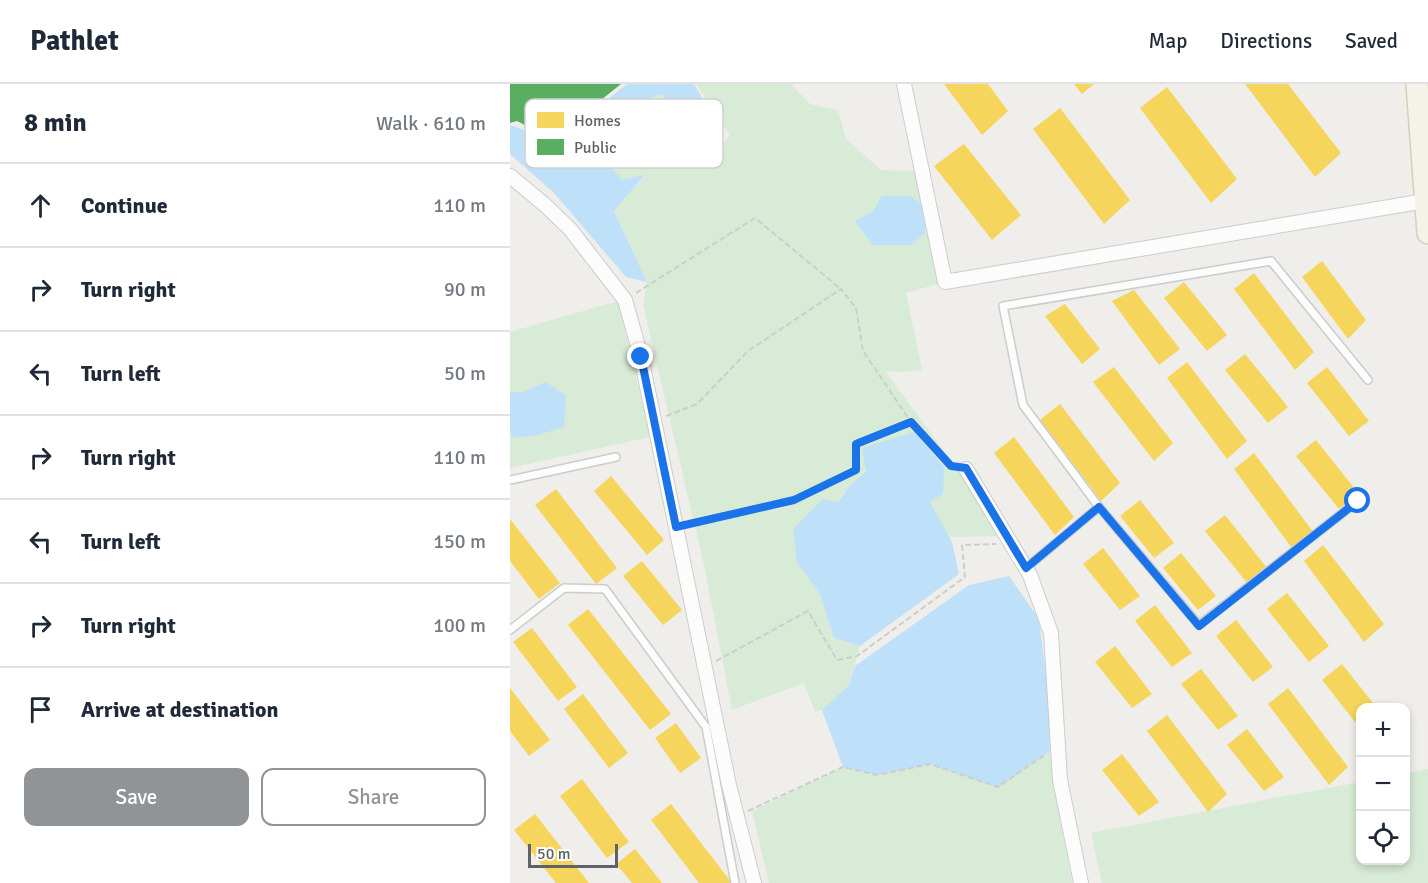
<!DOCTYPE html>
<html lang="en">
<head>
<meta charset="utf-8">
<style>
  body { margin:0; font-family:Signika,sans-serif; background:#f6f6f7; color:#1f2937 }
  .controls { position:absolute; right:18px; bottom:18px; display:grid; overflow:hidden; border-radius:12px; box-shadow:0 3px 9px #0003 }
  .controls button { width:54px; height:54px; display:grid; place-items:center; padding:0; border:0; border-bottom:2px solid #e0e1e3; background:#fff; color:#1f2937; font:30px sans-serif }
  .scale { position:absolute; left:18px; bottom:15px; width:90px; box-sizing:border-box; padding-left:6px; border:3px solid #5f6368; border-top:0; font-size:16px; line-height:21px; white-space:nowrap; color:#5f6368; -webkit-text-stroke:4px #fff; paint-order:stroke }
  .stop { position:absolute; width:18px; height:18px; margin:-14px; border:4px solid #1a73e8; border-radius:50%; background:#fff }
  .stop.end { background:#1a73e8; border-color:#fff; box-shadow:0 2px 6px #0008 }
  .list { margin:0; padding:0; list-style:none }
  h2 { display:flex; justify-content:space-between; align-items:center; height:78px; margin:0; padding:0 24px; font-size:26px }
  h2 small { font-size:20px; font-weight:400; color:#747a83 }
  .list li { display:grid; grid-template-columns:39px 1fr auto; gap:18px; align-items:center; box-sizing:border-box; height:84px; padding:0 24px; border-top:2px solid #e0e1e3 }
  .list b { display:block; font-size:22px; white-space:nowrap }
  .list em { font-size:20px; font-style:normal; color:#747a83 }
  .actions { display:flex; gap:12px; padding:18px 24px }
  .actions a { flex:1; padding:14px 0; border:2px solid #919496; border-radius:12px; text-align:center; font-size:21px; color:#919496 }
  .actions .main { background:#919496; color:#fff }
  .icon { flex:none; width:33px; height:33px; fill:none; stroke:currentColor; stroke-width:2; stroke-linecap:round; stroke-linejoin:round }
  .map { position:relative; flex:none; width:918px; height:799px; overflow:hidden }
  header { display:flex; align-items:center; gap:36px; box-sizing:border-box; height:84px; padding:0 30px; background:#fff; border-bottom:2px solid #e0e1e3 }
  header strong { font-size:28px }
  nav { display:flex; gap:33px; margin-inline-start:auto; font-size:21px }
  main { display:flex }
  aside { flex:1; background:#fff }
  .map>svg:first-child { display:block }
  .green { fill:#d8ebd6 }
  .water { fill:#bfe0f9 }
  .homes { fill:#f6d55c }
  .public { fill:#5aae61 }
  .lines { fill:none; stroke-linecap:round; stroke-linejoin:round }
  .service-casing { stroke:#cbcccc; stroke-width:10 }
  .minor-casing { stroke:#cbcccc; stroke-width:16 }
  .primary-casing { stroke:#d7ceb8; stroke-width:24 }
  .path { stroke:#cacfcc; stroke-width:2; stroke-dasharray:6 3; stroke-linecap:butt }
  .service { stroke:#fdfcfc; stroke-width:7 }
  .minor { stroke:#fdfcfc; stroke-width:14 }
  .primary { stroke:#f4f2e9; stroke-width:21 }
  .route { stroke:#1a73e8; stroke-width:8 }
  .key { fill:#fff; stroke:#cfd0d2; stroke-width:1.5 }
  .key-label { font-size:16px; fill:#5f6368 }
</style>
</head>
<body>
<header>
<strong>Pathlet</strong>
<nav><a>Map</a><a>Directions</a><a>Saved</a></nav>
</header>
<main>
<aside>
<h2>8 min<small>Walk · 610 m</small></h2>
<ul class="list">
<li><svg class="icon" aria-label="ahead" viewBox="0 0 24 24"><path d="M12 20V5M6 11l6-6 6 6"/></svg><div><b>Continue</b></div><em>110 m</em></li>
<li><svg class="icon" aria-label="right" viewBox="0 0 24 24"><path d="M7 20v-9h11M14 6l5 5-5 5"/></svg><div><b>Turn right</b></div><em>90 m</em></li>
<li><svg class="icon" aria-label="left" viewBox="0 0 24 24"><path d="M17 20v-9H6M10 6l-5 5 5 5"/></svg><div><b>Turn left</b></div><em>50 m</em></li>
<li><svg class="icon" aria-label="right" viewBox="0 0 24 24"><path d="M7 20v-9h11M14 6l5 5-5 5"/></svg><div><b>Turn right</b></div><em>110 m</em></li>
<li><svg class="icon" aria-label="left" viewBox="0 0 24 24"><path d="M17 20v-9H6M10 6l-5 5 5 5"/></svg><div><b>Turn left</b></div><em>150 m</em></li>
<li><svg class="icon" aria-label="right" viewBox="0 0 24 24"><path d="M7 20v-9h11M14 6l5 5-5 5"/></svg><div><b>Turn right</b></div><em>100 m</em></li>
<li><svg class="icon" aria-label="arrive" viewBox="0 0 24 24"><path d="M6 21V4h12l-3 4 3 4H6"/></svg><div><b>Arrive at destination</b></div></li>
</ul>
<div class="actions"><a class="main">Save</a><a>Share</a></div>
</aside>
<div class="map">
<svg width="918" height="799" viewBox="0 0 918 799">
  <rect width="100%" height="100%" fill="#efeeea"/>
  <path class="green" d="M 186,0 L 281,0 L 300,20 L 328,26 L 336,55 L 371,86 L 410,87 L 435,198 L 396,209 L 412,286 L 391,288 L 375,287 L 451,390 L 491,452 L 438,453 L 420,418 L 356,386 L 340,401 L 327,418 L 283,445 L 287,479 L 309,508 L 324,554 L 350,562 L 339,601 L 312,626 L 305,628 L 294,599 L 222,626 L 194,481 L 133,221 L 137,198 L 104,127 L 135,92 L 111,97 L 83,56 L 88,31 L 152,10 L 188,59 L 185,69 L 206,68 L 220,51 Z
    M 108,217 L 140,353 L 0,384 L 0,248 Z
    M 540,667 L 543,699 L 562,799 L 259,799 L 242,727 L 333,683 L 367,691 L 420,680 L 488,703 Z
    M 918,685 L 918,799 L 592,799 L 581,749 L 850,698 L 850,776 L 896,776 L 896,689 Z"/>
  <path class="water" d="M 117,0 L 184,0 L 213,49 L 188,59 L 152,10 L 88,31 L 83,57 L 111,96 L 135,91 L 104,127 L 137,198 L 116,193 L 44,109 L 0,70 L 0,41 L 37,54 L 66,29 L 93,19 Z
    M 372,112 L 399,112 L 415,121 L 415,149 L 401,161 L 363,161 L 345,137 L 363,127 Z
    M 36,298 L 56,312 L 54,343 L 28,351 L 2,354 L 0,344 L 0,308 L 13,308 Z
    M 404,348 L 434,383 L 433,410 L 420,418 L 442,458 L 449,490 L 350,562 L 324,554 L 309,508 L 287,479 L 283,445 L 313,415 L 328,418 L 340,401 L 356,387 L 352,364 Z
    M 499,492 L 529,535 L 538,606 L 540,667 L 488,703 L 420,680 L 367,691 L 333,683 L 312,626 L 339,601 L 345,582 L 459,501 Z"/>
  <path class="homes" d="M 434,0 L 478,0 L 498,27 L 472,51 Z
    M 564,0 L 584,0 L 572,10 Z
    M 735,0 L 778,0 L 831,69 L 805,93 Z
    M 657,3 L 727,95 L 701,119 L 630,24 Z
    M 550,24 L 620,116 L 594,140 L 523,45 Z
    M 454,60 L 511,131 L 482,156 L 424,82 Z
    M 812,177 L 856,236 L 838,255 L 792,193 Z
    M 744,189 L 804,268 L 785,286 L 724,205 Z
    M 674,198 L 717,251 L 697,267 L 654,214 Z
    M 624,206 L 670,265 L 649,281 L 602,217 Z
    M 555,220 L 590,265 L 572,280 L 535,232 Z
    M 735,270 L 778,323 L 758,339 L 715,286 Z
    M 677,278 L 737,357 L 717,375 L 657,294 Z
    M 604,283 L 663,359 L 644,377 L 583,298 Z
    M 817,283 L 859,337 L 839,352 L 797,299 Z
    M 550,320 L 610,399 L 591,417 L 530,336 Z
    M 504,353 L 564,433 L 545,451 L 484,369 Z
    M 806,356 L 849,410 L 829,425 L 786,372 Z
    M 744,369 L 804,449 L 784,467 L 724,385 Z
    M 101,392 L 154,456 L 137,471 L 84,407 Z
    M 46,405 L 107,484 L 86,500 L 25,421 Z
    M 630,416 L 664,459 L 644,474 L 610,432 Z
    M 715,431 L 757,484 L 738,500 L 695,447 Z
    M 0,435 L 50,499 L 29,515 L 0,477 Z
    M 813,461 L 874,540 L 854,558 L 794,477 Z
    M 593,464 L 630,512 L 610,526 L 573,480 Z
    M 671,469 L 706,512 L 688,526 L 653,484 Z
    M 132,477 L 172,526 L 153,541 L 113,492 Z
    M 777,509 L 819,562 L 799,578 L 757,525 Z
    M 645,521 L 682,569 L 662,583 L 625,537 Z
    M 78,525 L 161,630 L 140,646 L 58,541 Z
    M 726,536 L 763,583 L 743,598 L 706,552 Z
    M 22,544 L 67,603 L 48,617 L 3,558 Z
    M 605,562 L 642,610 L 622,624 L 585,578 Z
    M 832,580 L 867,624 L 850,624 L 850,644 L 812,596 Z
    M 691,585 L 728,632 L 708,646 L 671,600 Z
    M 0,604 L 40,656 L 19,672 L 0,647 Z
    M 778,604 L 838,683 L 819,701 L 758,620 Z
    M 73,610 L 118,669 L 99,684 L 54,625 Z
    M 657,631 L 717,710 L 698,728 L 637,647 Z
    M 166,639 L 191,674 L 170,689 L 145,654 Z
    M 737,645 L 774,693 L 754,707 L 717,661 Z
    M 612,670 L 649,718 L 629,732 L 592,686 Z
    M 72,695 L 119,758 L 97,774 L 50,712 Z
    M 161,720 L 222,799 L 189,799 L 141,736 Z
    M 25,730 L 79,799 L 46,799 L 4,746 Z
    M 125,765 L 152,799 L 122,799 L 106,780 Z"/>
  <path class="public" d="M 0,0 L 111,0 L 76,28 L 69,21 L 34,51 L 7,37 L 0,39 Z"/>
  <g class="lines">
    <defs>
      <path id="service" d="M 0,396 L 106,373
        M 589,423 L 689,541 L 848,417
        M 516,484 L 589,423 L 513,321 L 493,222 L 761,177 L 858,296
        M 0,546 L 54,504 L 95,505 L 196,643 L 225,799"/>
      <path id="minor" d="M 394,0 L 435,198 L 915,117
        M 0,92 L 35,121 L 60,145 L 115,216 L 131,273 L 219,701 L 244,799
        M 456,385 L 520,491 L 541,549 L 550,696 L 571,799"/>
      <path id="primary" d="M 907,0 L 918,149"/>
    </defs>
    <use href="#service" class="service-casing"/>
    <use href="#minor" class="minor-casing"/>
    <use href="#primary" class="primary-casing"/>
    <path class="path" d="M 126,209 L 245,134 L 331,205
      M 156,332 L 187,320 L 238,267 L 331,205 L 346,224 L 353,267 L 401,338
      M 179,440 L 284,416 L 346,386 L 346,360 L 401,338 L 441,382 L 444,383
      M 206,577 L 298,527 L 327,576 L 347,572 L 455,493 L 452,461 L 486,460
      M 238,727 L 333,683 L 367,691 L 420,680 L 488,703 L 536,670"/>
    <use href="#service" class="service"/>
    <use href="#minor" class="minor"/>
    <use href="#primary" class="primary"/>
  </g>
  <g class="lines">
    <path class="route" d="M 131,273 L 166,443 L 284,416 L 346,386 L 346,360 L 401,338 L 441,382 L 456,384 L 516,484 L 589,423 L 689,542 L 848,417"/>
  </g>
  <rect x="15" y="15" width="198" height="69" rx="9" class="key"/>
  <rect x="27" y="28" width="27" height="16" fill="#f6d55c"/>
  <rect x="27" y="55" width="27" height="16" fill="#5aae61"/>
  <g class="key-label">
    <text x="64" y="42">Homes</text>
    <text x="64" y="69">Public</text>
  </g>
</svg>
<div class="controls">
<button>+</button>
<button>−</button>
<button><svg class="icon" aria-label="locate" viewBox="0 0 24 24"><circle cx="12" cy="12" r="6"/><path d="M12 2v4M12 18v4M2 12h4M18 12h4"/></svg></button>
</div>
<div class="scale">50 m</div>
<div class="stop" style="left:848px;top:417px"></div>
<div class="stop end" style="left:131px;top:273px"></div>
</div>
</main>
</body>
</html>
